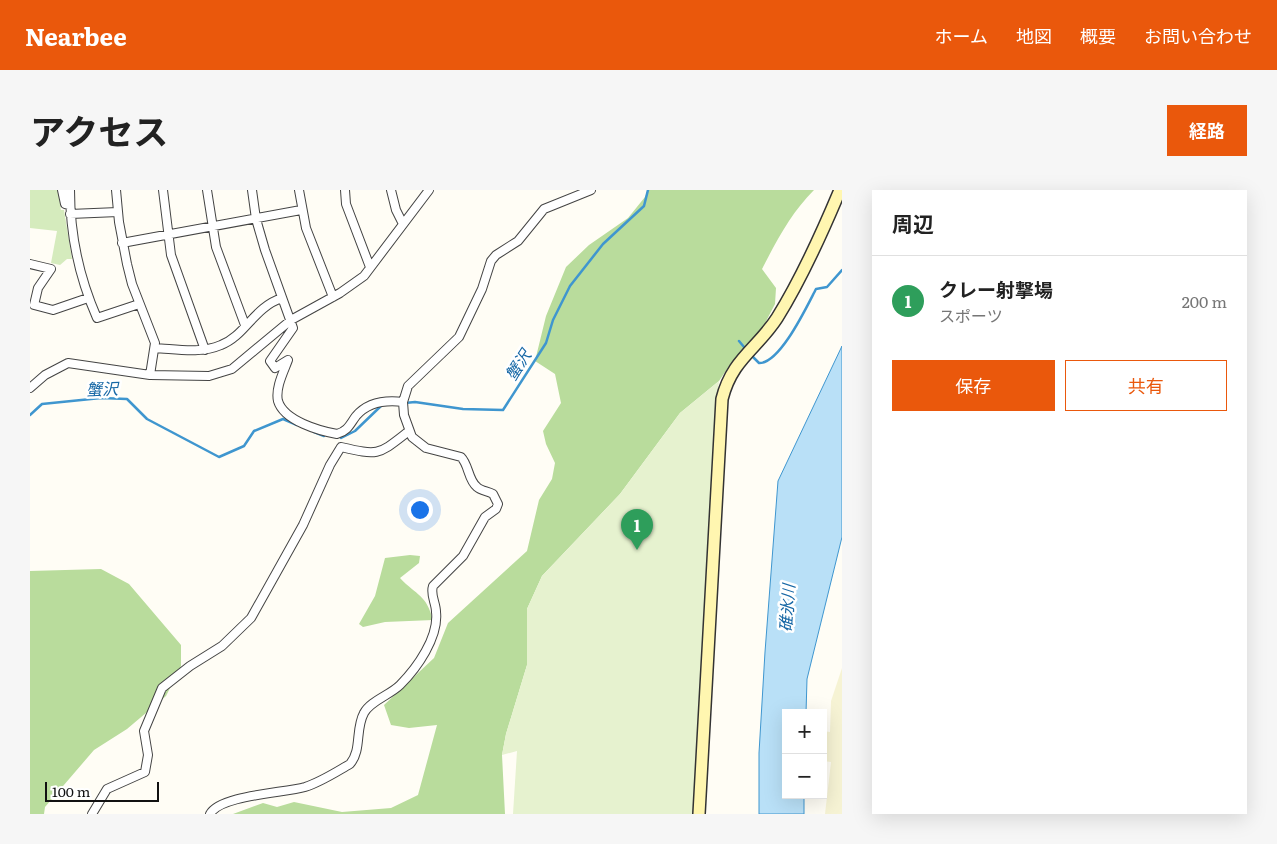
<!DOCTYPE html>
<html lang="ja">
<head>
<meta charset="utf-8">
<style>
  body { margin:0; font-family:Literata,"Noto Sans JP",serif; background:#f6f6f6; color:#222 }
  .controls { position:absolute; right:15px; bottom:15px; display:grid; overflow:hidden; border-radius:0px; box-shadow:0 5px 20px #0002 }
  .controls button { width:45px; height:45px; display:grid; place-items:center; padding:0; border:0; border-bottom:1px solid #e0e0e0; background:#fff; color:#222; font:25px sans-serif }
  .scale { position:absolute; left:15px; bottom:12px; width:114px; box-sizing:border-box; padding-left:5px; border:2px solid #111; border-top:0; font-size:14px; line-height:18px; white-space:nowrap; color:#111; -webkit-text-stroke:4px #fff; paint-order:stroke }
  .you { position:absolute; left:389px; top:319px; width:18px; height:18px; margin:-12px; border:4px solid #fff; border-radius:50%; background:#1a73e8; box-shadow:0 0 0 8px #1a73e833 }
  .badge { display:grid; place-items:center; width:32px; height:32px; border-radius:50%; background:#ea580c; color:#fff; font-size:16px; font-weight:700 }
  .pin { position:absolute; translate:-50% -41px; filter:drop-shadow(0 1px 2px #0008) }
  .pin::after { content:''; position:absolute; top:26px; width:18px; height:15px; background:inherit; clip-path:polygon(0 0,100% 0,50% 100%) }
  .list { margin:0; padding:0; list-style:none }
  h2 { display:flex; justify-content:space-between; align-items:center; height:65px; margin:0; padding:0 20px; font-size:21px }
  h2 small { font-size:16px; font-weight:400; color:#767676 }
  .list li { display:grid; grid-template-columns:32px 1fr auto; gap:15px; align-items:center; box-sizing:border-box; height:90px; padding:0 20px; border-top:1px solid #e0e0e0 }
  .list b { display:block; font-size:19px; white-space:nowrap }
  .list p { margin:0; font-size:16px; white-space:nowrap; color:#767676 }
  .list em { font-size:16px; font-style:normal; color:#767676 }
  .actions { display:flex; gap:10px; padding:15px 20px }
  .actions a { flex:1; padding:11px 0; border:1px solid #ea580c; border-radius:0px; text-align:center; font-size:18px; color:#ea580c }
  .actions .main { background:#ea580c; color:#fff }
  .map { position:relative; flex:none; width:812px; height:624px; overflow:hidden; border-radius:0px }
  header { display:flex; align-items:center; gap:30px; box-sizing:border-box; height:70px; padding:0 25px; background:#ea580c; color:#fff }
  header strong { font-size:24px }
  nav { display:flex; gap:28px; margin-inline-start:auto; font-size:18px }
  .intro { display:flex; align-items:center; justify-content:space-between; box-sizing:border-box; height:120px; padding:0 30px }
  h1 { margin:0; font-size:35px }
  .button { padding:12px 22px; border-radius:0px; background:#ea580c; color:#fff; font-size:18px; font-weight:700 }
  main { display:flex; gap:30px; padding:0 30px }
  aside { flex:1; background:#fff; border-radius:0px; box-shadow:0 5px 20px #0002 }
  .map>svg:first-child { display:block }
  .farmland { fill:#f6f3d4 }
  .green { fill:#d5ebbd }
  .forest { fill:#b9dc9c }
  .pitch { fill:#e6f2cf }
  .water { fill:#b9e0f7; stroke:#3f96cf }
  .lines { fill:none; stroke-linecap:round; stroke-linejoin:round }
  .stream { stroke:#3f96cf; stroke-width:2.5 }
  .street-casing { stroke:#444; stroke-width:10 }
  .secondary-casing { stroke:#333; stroke-width:14 }
  .street { stroke:#fff; stroke-width:8 }
  .secondary { stroke:#fff6b0; stroke-width:11 }
  .labels { text-anchor:middle; stroke-width:5; stroke-linejoin:round; paint-order:stroke }
  .water-label { font-size:16px; font-style:italic; fill:#1768a6; stroke:#fff }
</style>
</head>
<body>
<header>
<strong>Nearbee</strong>
<nav><a>ホーム</a><a>地図</a><a>概要</a><a>お問い合わせ</a></nav>
</header>
<div class="intro"><h1>アクセス</h1><a class="button">経路</a></div>
<main>
<div class="map">
<svg width="812" height="624" viewBox="0 0 812 624">
  <rect width="100%" height="100%" fill="#fffdf5"/>
  <path class="farmland" d="M 812,478 L 812,624 L 795,624 L 801,572 L 793,571 L 793,541 L 800,542 L 801,511 Z"/>
  <path class="green" d="M 0,0 L 28,0 L 31,20 L 34,20 L 42,69 L 37,69 L 30,75 L 21,73 L 27,41 L 0,38 Z"/>
  <path class="forest" d="M 618,0 L 784,0 C 761,23 747,50 732,79 L 746,98 L 745,114 L 732,139 L 701,173 L 689,191 L 650,223 L 590,304 L 512,386 L 497,419 L 497,475 L 476,544 L 472,565 L 475,624 L 203,624 L 233,613 L 247,617 L 264,612 L 312,622 L 361,618 L 388,605 L 407,535 L 379,538 L 361,535 L 354,515 L 404,468 L 418,433 L 497,361 L 509,310 L 522,289 L 525,273 L 516,254 L 513,241 L 531,213 L 525,184 L 505,171 L 516,126 L 536,77 L 559,55 L 598,28 L 615,7 Z
    M 380,365 L 390,366 L 389,373 L 370,388 C 387,406 396,404 403,430 L 355,432 L 333,437 L 329,434 L 345,406 L 355,368 Z
    M 71,379 L 99,394 L 151,455 L 151,476 L 136,506 L 97,539 L 64,560 L 15,617 L 14,624 L 0,624 L 0,381 Z"/>
  <path class="pitch" d="M 689,191 L 685,226 L 663,624 L 483,624 L 487,561 L 472,565 L 476,544 L 497,475 L 497,419 L 512,386 L 590,304 L 650,223 Z"/>
  <path class="water" d="M 812,156 L 812,347 L 777,489 L 776,523 L 756,523 L 756,605 L 774,605 L 774,624 L 729,624 L 729,563 L 735,462 L 748,291 Z"/>
  <g class="lines">
    <path class="stream" d="M 709,151 L 714,157
      M 722,166 L 729,173 C 750,174 777,116 786,99 L 797,97 L 812,80
      M 375,213 L 385,212 L 433,219 L 473,220 L 516,153 L 523,130 L 540,96 L 573,54 L 614,16 L 618,0
      M 0,225 L 12,214 L 71,208 L 97,209 L 117,229 L 189,267 L 214,256 L 224,241 L 253,229 L 267,235
      M 284,242 L 294,246
      M 311,248 L 325,241 L 352,215"/>
    <defs>
      <path id="street" d="M 32,0 L 35,14 L 40,15
        M 40,0 C 40,45 49,87 67,128 L 109,114
        M 86,0 L 89,32 L 97,74 L 102,94 L 125,153 L 120,185
        M 133,0 L 141,65 L 175,160
        M 177,0 L 186,57 L 215,135
        M 222,0 L 226,29 L 235,60 L 263,138 L 240,171 L 245,178 L 258,170 C 254,181 245,198 248,211 C 254,231 290,241 307,244 C 318,241 320,234 326,226 C 338,212 357,210 373,212
        M 269,0 L 276,38 L 303,107
        M 315,0 L 316,14 L 340,77
        M 361,0 L 366,20 L 373,34
        M 40,24 L 88,22
        M 92,53 L 271,20
        M 0,74 L 21,79 L 8,98 L 4,115 L 23,120 L 58,108
        M 125,158 C 146,159 170,164 191,155 C 215,146 224,117 252,108
        M 0,198 L 15,185 L 38,173 L 120,185 L 179,186 L 202,179 L 261,130 L 310,103 L 334,86 L 399,0
        M 62,624 L 77,599 L 115,582 L 118,565 L 114,541 L 132,498 L 160,476 L 192,456 L 221,428 L 273,335 L 300,275 L 311,257 C 350,266 348,265 379,241
        M 180,624 C 190,605 254,603 275,597 C 291,592 306,582 320,574 C 332,560 325,539 334,523 C 340,511 360,505 370,495 C 387,478 409,447 406,422 C 406,413 400,405 403,396 L 433,366 L 455,327 L 466,319 L 468,314 L 463,304 C 458,301 451,301 447,297 C 438,290 439,275 431,267 L 396,258 L 382,247 L 374,225 L 373,212 L 378,196 L 429,147 L 452,99 L 461,71 L 466,65 L 488,51 L 514,19 L 561,0"/>
      <path id="secondary" d="M 669,624 L 692,209 C 702,169 727,159 747,128 C 772,88 792,43 810,0"/>
    </defs>
    <use href="#street" class="street-casing"/>
    <use href="#secondary" class="secondary-casing"/>
    <use href="#street" class="street"/>
    <use href="#secondary" class="secondary"/>
  </g>
  <g class="labels">
    <g class="water-label">
      <text transform="translate(488 175) rotate(-57)" y="6">蟹沢</text>
      <text transform="translate(72 199) rotate(-2)" y="6">蟹沢</text>
      <text transform="translate(757 418) rotate(-86)" y="6">碓氷川</text>
    </g>
  </g>
</svg>
<div class="controls">
<button>+</button>
<button>−</button>
</div>
<div class="scale">100 m</div>
<div class="you"></div>
<div class="pin badge" style="left:607px;top:360px;background:#2e9e5b">1</div>
</div>
<aside>
<h2>周辺<small></small></h2>
<ul class="list">
<li><span class="badge" style="background:#2e9e5b">1</span><div><b>クレー射撃場</b><p>スポーツ</p></div><em>200 m</em></li>
</ul>
<div class="actions"><a class="main">保存</a><a>共有</a></div>
</aside>
</main>
</body>
</html>
